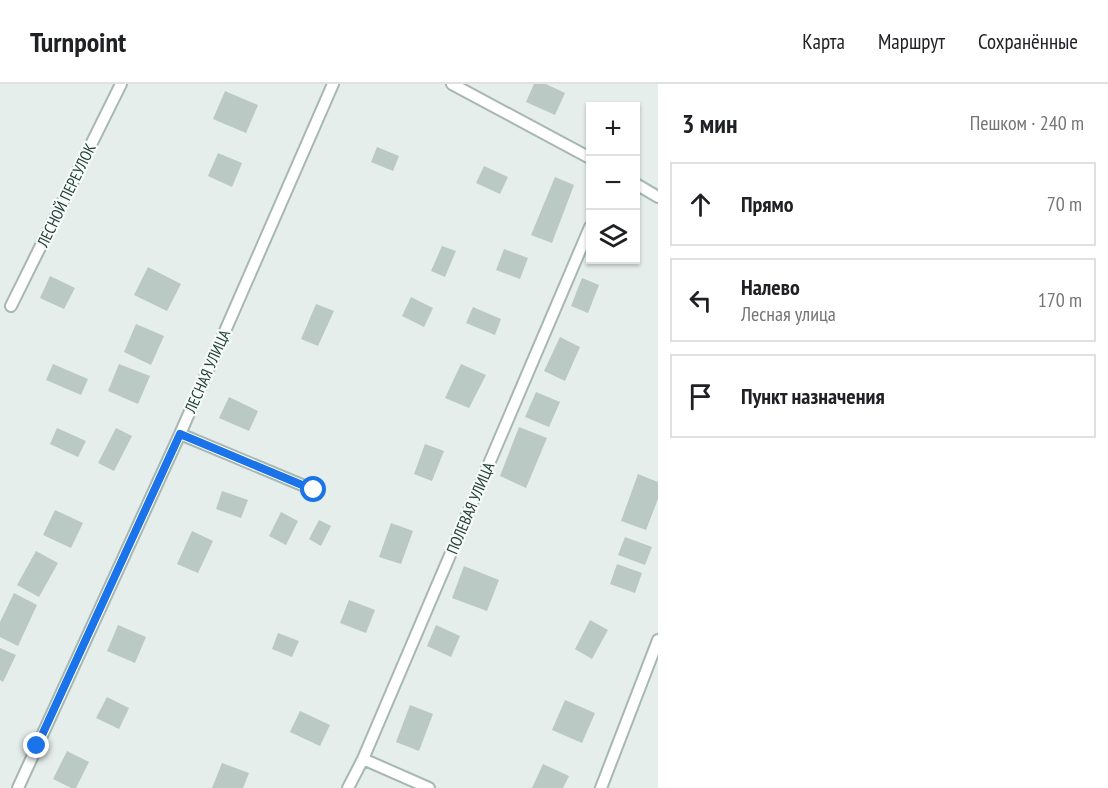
<!DOCTYPE html>
<html lang="ru">
<head>
<meta charset="utf-8">
<style>
  body { margin:0; font-family:"PT Sans Narrow",sans-serif; background:#f6f6f6; color:#202124 }
  .controls { position:absolute; right:18px; top:18px; display:grid; overflow:hidden; border-radius:0px; box-shadow:0 2px 4px #0004 }
  .controls button { width:54px; height:54px; display:grid; place-items:center; padding:0; border:0; border-bottom:2px solid #e0e0e0; background:#fff; color:#202124; font:30px sans-serif }
  .stop { position:absolute; width:18px; height:18px; margin:-14px; border:4px solid #1a73e8; border-radius:50%; background:#fff }
  .stop.end { background:#1a73e8; border-color:#fff; box-shadow:0 2px 6px #0008 }
  .list { margin:0; padding:0; list-style:none }
  h2 { display:flex; justify-content:space-between; align-items:center; height:78px; margin:0; padding:0 24px; font-size:26px }
  h2 small { font-size:20px; font-weight:400; color:#757577 }
  .list li { display:grid; grid-template-columns:39px 1fr auto; gap:18px; align-items:center; box-sizing:border-box; height:84px; margin:0 12px 12px; padding:0 12px; border:2px solid #e0e0e0; border-radius:0px }
  .list b { display:block; font-size:22px; white-space:nowrap }
  .list p { margin:0; font-size:20px; white-space:nowrap; color:#757577 }
  .list em { font-size:20px; font-style:normal; color:#757577 }
  .icon { flex:none; width:33px; height:33px; fill:none; stroke:currentColor; stroke-width:2; stroke-linecap:round; stroke-linejoin:round }
  .map { position:relative; flex:none; width:658px; height:704px; overflow:hidden }
  header { display:flex; align-items:center; gap:36px; box-sizing:border-box; height:84px; padding:0 30px; background:#fff; border-bottom:2px solid #e0e0e0 }
  header strong { font-size:28px }
  nav { display:flex; gap:33px; margin-inline-start:auto; font-size:21px }
  main { display:flex }
  aside { flex:1; background:#fff }
  .map>svg:first-child { display:block }
  .building { fill:#bac9c4 }
  .lines { fill:none; stroke-linecap:round; stroke-linejoin:round }
  .minor-casing { stroke:#a7b7b2; stroke-width:14 }
  .minor { stroke:#fff; stroke-width:10 }
  .route { stroke:#1a73e8; stroke-width:8 }
  .labels { text-anchor:middle; stroke-width:4.5; stroke-linejoin:round; paint-order:stroke }
  .street-label { font-size:16px; fill:#24413a; stroke:#f6faf8 }
</style>
</head>
<body>
<header>
<strong>Turnpoint</strong>
<nav><a>Карта</a><a>Маршрут</a><a>Сохранённые</a></nav>
</header>
<main>
<div class="map">
<svg width="658" height="704" viewBox="0 0 658 704">
  <rect width="100%" height="100%" fill="#e5eeea"/>
  <path class="building" d="M 534,0 L 546,0 L 565,9 L 555,31 L 526,18 Z
    M 225,7 L 258,21 L 246,49 L 213,35 Z
    M 377,63 L 399,72 L 393,87 L 371,78 Z
    M 218,69 L 242,79 L 232,103 L 208,92 Z
    M 484,82 L 508,93 L 500,110 L 476,99 Z
    M 555,93 L 574,101 L 552,159 L 531,151 Z
    M 442,162 L 456,167 L 445,193 L 431,187 Z
    M 504,165 L 528,174 L 520,195 L 496,186 Z
    M 148,183 L 181,200 L 167,227 L 134,211 Z
    M 50,192 L 75,204 L 64,225 L 40,214 Z
    M 582,194 L 599,201 L 588,229 L 571,222 Z
    M 411,213 L 433,224 L 424,243 L 402,232 Z
    M 316,220 L 334,227 L 318,262 L 301,255 Z
    M 473,223 L 501,235 L 495,251 L 466,239 Z
    M 136,240 L 164,252 L 151,281 L 124,268 Z
    M 560,253 L 580,263 L 565,297 L 544,287 Z
    M 53,280 L 88,295 L 81,311 L 46,296 Z
    M 119,280 L 150,292 L 138,320 L 108,307 Z
    M 461,280 L 486,291 L 469,324 L 445,314 Z
    M 536,308 L 560,318 L 549,343 L 525,333 Z
    M 229,313 L 258,327 L 249,347 L 219,334 Z
    M 519,343 L 547,354 L 526,404 L 500,392 Z
    M 57,344 L 86,357 L 78,373 L 50,360 Z
    M 116,344 L 132,352 L 114,387 L 98,379 Z
    M 425,360 L 444,367 L 432,397 L 414,390 Z
    M 638,390 L 658,398 L 658,415 L 646,446 L 621,437 Z
    M 222,407 L 248,416 L 241,434 L 216,425 Z
    M 55,426 L 83,439 L 71,464 L 43,451 Z
    M 281,428 L 298,437 L 286,461 L 269,452 Z
    M 319,436 L 331,442 L 321,462 L 309,455 Z
    M 391,439 L 413,447 L 401,480 L 379,473 Z
    M 192,447 L 213,457 L 198,489 L 177,480 Z
    M 625,453 L 652,463 L 645,481 L 618,471 Z
    M 36,467 L 58,479 L 39,513 L 17,501 Z
    M 617,480 L 642,489 L 635,509 L 610,500 Z
    M 464,482 L 499,496 L 487,527 L 452,514 Z
    M 14,509 L 37,521 L 18,562 L 0,553 L 0,538 Z
    M 349,516 L 375,526 L 366,549 L 340,539 Z
    M 590,536 L 608,546 L 592,575 L 575,565 Z
    M 118,541 L 146,553 L 135,579 L 107,567 Z
    M 436,541 L 460,552 L 451,573 L 427,562 Z
    M 278,549 L 299,557 L 292,573 L 272,565 Z
    M 0,564 L 16,571 L 3,598 L 0,596 Z
    M 107,613 L 129,624 L 119,645 L 96,634 Z
    M 565,616 L 595,629 L 582,659 L 552,646 Z
    M 410,621 L 433,630 L 419,667 L 396,658 Z
    M 300,627 L 330,641 L 320,662 L 290,648 Z
    M 67,667 L 89,678 L 76,704 L 71,704 L 53,695 Z
    M 222,679 L 249,689 L 243,704 L 212,704 Z
    M 543,680 L 569,692 L 563,704 L 532,704 Z"/>
  <g class="lines">
    <defs>
      <path id="minor" d="M 452,0 L 590,74
        M 636,100 L 658,113
        M 11,222 L 121,0
        M 180,350 L 314,406
        M 363,675 L 429,704
        M 18,704 L 180,350 L 333,0
        M 348,704 L 363,675 L 590,143
        M 601,704 L 658,556"/>
    </defs>
    <use href="#minor" class="minor-casing"/>
    <use href="#minor" class="minor"/>
  </g>
  <g class="lines">
    <path class="route" d="M 37,662 L 180,350 L 314,406"/>
  </g>
  <g class="labels">
    <g class="street-label">
      <text transform="translate(66 111) rotate(-64)" y="6">ЛЕСНОЙ ПЕРЕУЛОК</text>
      <text transform="translate(207 287) rotate(-66)" y="6">ЛЕСНАЯ УЛИЦА</text>
      <text transform="translate(470 424) rotate(-67)" y="6">ПОЛЕВАЯ УЛИЦА</text>
    </g>
  </g>
</svg>
<div class="controls">
<button>+</button>
<button>−</button>
<button><svg class="icon" aria-label="layers" viewBox="0 0 24 24"><path d="M12 4l9 5-9 5-9-5zM3 14l9 5 9-5"/></svg></button>
</div>
<div class="stop" style="left:314px;top:406px"></div>
<div class="stop end" style="left:37px;top:662px"></div>
</div>
<aside>
<h2>3 мин<small>Пешком · 240 m</small></h2>
<ul class="list">
<li><svg class="icon" aria-label="ahead" viewBox="0 0 24 24"><path d="M12 20V5M6 11l6-6 6 6"/></svg><div><b>Прямо</b></div><em>70 m</em></li>
<li><svg class="icon" aria-label="left" viewBox="0 0 24 24"><path d="M17 20v-9H6M10 6l-5 5 5 5"/></svg><div><b>Налево</b><p>Лесная улица</p></div><em>170 m</em></li>
<li><svg class="icon" aria-label="arrive" viewBox="0 0 24 24"><path d="M6 21V4h12l-3 4 3 4H6"/></svg><div><b>Пункт назначения</b></div></li>
</ul>
</aside>
</main>
</body>
</html>
